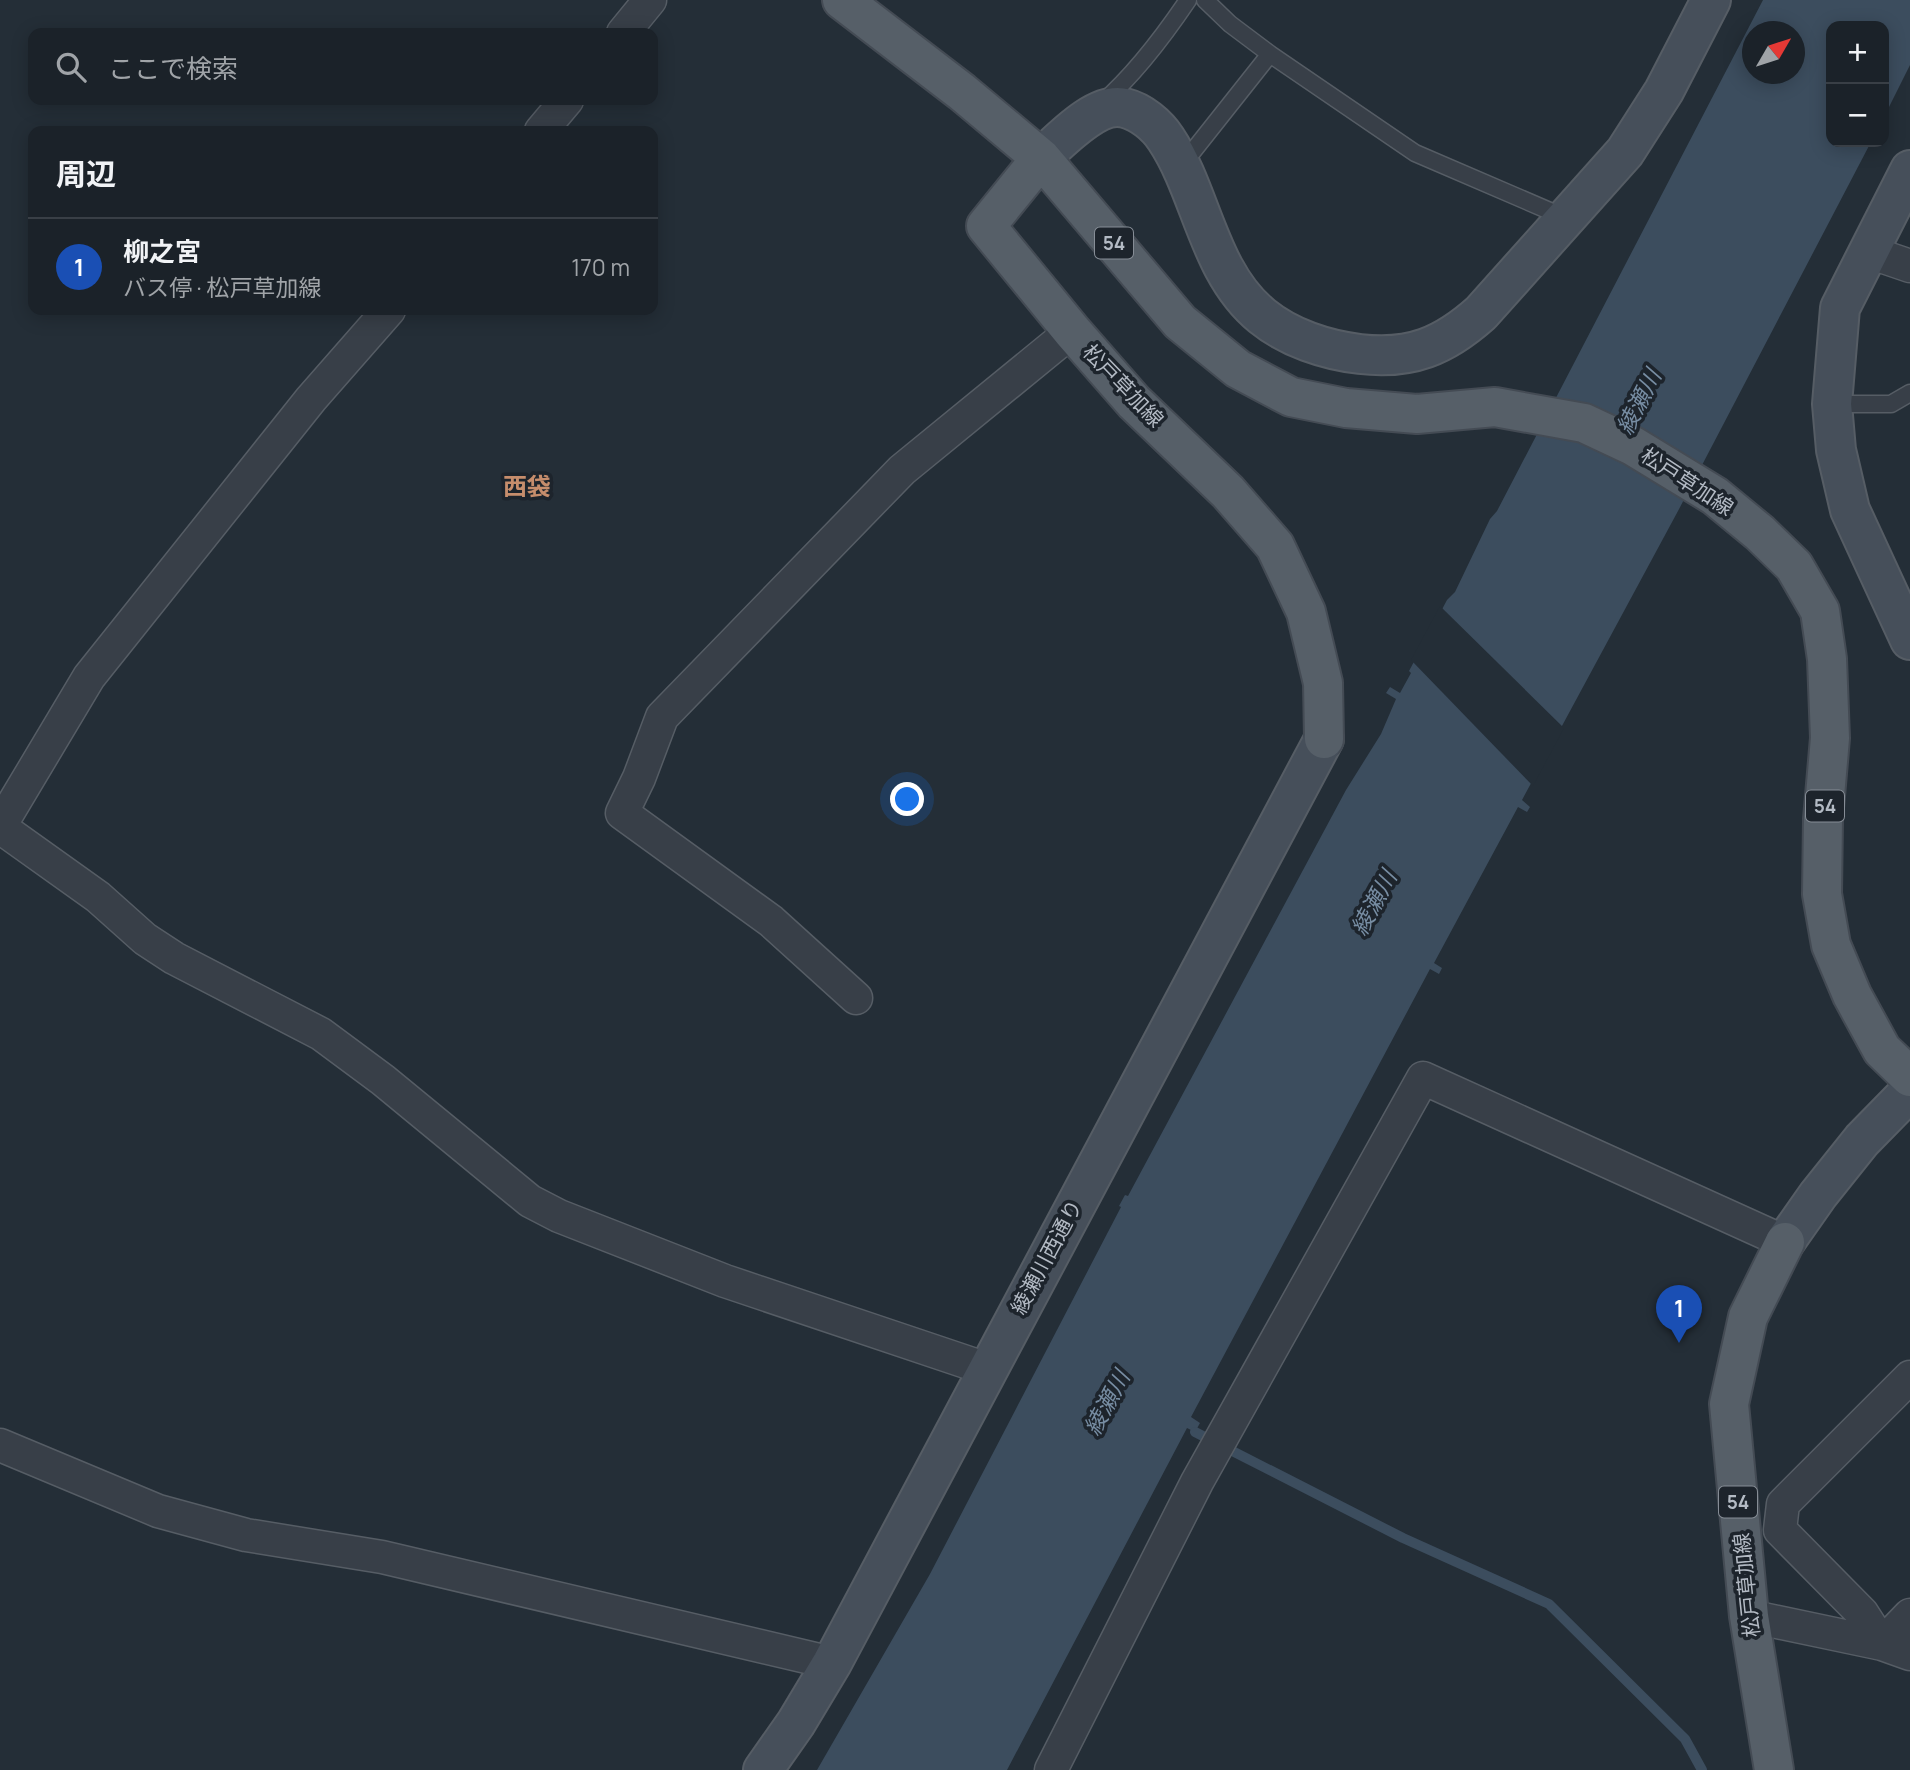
<!DOCTYPE html>
<html lang="ja">
<head>
<meta charset="utf-8">
<style>
  body { margin:0; font-family:Manrope,"Noto Sans JP",sans-serif; background:#242a31; color:#f1f3f6 }
  .controls { position:absolute; right:21px; top:21px; display:grid; overflow:hidden; border-radius:14px; box-shadow:0 4px 18px #0003 }
  .controls button { width:63px; height:63px; display:grid; place-items:center; padding:0; border:0; border-bottom:2px solid #393f46; background:#1b2229; color:#f1f3f6; font:35px sans-serif }
  .compass { position:absolute; left:1742px; top:21px; width:63px; height:63px; border-radius:50%; background:#1b2229; box-shadow:0 4px 18px #0003; rotate:51deg }
  .you { position:absolute; left:908px; top:800px; width:24px; height:24px; margin:-18px; border:5px solid #fff; border-radius:50%; background:#1a73e8; box-shadow:0 0 0 10px #1a73e833 }
  .badge { display:grid; place-items:center; width:46px; height:46px; border-radius:50%; background:#92baea; color:#fff; font-size:23px; font-weight:700 }
  .pin { position:absolute; translate:-50% -58px; filter:drop-shadow(0 2px 4px #0008) }
  .pin::after { content:''; position:absolute; top:37px; width:24px; height:21px; background:inherit; clip-path:polygon(0 0,100% 0,50% 100%) }
  .list { margin:0; padding:0; list-style:none }
  h2 { display:flex; justify-content:space-between; align-items:center; height:91px; margin:0; padding:0 28px; font-size:30px }
  h2 small { font-size:23px; font-weight:400; color:#a0a4a8 }
  .list li { display:grid; grid-template-columns:46px 1fr auto; gap:21px; align-items:center; box-sizing:border-box; height:98px; padding:0 28px; border-top:2px solid #393f46 }
  .list b { display:block; font-size:26px; white-space:nowrap }
  .list p { margin:0; font-size:23px; white-space:nowrap; color:#a0a4a8 }
  .list em { font-size:23px; font-style:normal; color:#a0a4a8 }
  .icon { flex:none; width:38px; height:38px; fill:none; stroke:currentColor; stroke-width:2; stroke-linecap:round; stroke-linejoin:round }
  .map { position:relative; flex:none; width:1910px; height:1770px; overflow:hidden }
  .search { position:absolute; background:#1b2229; box-shadow:0 4px 18px #0003; left:28px; top:28px; width:630px; height:77px; display:flex; align-items:center; gap:18px; box-sizing:border-box; padding:0 24px; border-radius:14px; color:#a0a4a8; font-size:26px }
  .panel { position:absolute; background:#1b2229; box-shadow:0 4px 18px #0003; left:28px; top:126px; width:630px; height:189px; border-radius:14px }
  .map>svg:first-child { display:block }
  .water { fill:#3c4d5e; fill-rule:evenodd }
  .pier { fill:#242e37 }
  .lines { fill:none; stroke-linecap:round; stroke-linejoin:round }
  .stream { stroke:#3c4d5e; stroke-width:10 }
  .lane-casing { stroke:#565d65; stroke-width:19 }
  .street-casing { stroke:#565d65; stroke-width:35 }
  .secondary-casing { stroke:#565d65; stroke-width:42 }
  .primary-casing { stroke:#444b54; stroke-width:42 }
  .lane { stroke:#383f48; stroke-width:16 }
  .street { stroke:#383f48; stroke-width:32 }
  .secondary { stroke:#464f5a; stroke-width:38 }
  .primary { stroke:#565f68; stroke-width:38 }
  .labels { text-anchor:middle; stroke-width:7; stroke-linejoin:round; paint-order:stroke }
  .shield { fill:#1d242c; stroke:#868d96; stroke-width:2 }
  .shield-label { font-size:19px; font-weight:bold; fill:#b3bac4 }
  .street-label { font-size:21px; fill:#b3bac4; stroke:#1d242c }
  .water-label { font-size:23px; font-style:italic; fill:#778da3; stroke:#1d242c }
  .quarter-label { font-size:24px; font-weight:bold; fill:#c68d6c; stroke:#1d242c }
</style>
</head>
<body>
<div class="map">
<svg width="1910" height="1770" viewBox="0 0 1910 1770">
  <rect width="100%" height="100%" fill="#242e37"/>
  <path class="water" d="M 1763,0 L 1910,0 L 1910,65 L 1884,117 L 1884,26 L 1831,26 L 1831,142 L 1871,142 L 1678,511 L 1522,800 L 1530,807 L 1527,812 L 1518,807 L 1434,963 L 1442,968 L 1439,974 L 1430,969 L 1191,1417 L 1200,1423 L 1195,1432 L 1187,1428 L 1007,1770 L 817,1770 L 930,1574 L 1121,1207 L 1119,1206 L 1125,1195 L 1128,1196 L 1346,790 L 1381,734 L 1396,699 L 1386,693 L 1390,687 L 1400,693 L 1411,673 L 1409,671 L 1447,600 L 1455,592 L 1490,519 L 1497,511 ZM 1752,32 L 1794,32 L 1794,74 L 1752,74 Z"/>
  <path class="pier" d="M 1440,606 L 1564,728 L 1533,786 L 1411,660 Z"/>
  <g class="lines">
    <path class="stream" d="M 1195,1432 L 1403,1538 L 1549,1604 L 1685,1739 L 1702,1770"/>
    <defs>
      <path id="lane" d="M 1205,0 L 1230,24 L 1270,54 L 1415,153 L 1566,218
        M 1102,103 C 1136,73 1163,37 1188,0
        M 1182,165 L 1270,54
        M 1832,404 L 1891,404 L 1910,393"/>
      <path id="street" d="M 623,33 L 650,0
        M 541,131 L 567,100
        M 1869,252 L 1910,266
        M 0,826 L 89,677 L 311,399 L 389,310
        M 0,827 L 98,897 L 145,939 L 174,958 L 321,1034 L 383,1080 L 530,1201 L 559,1216 L 725,1281 L 987,1369
        M 856,998 L 771,921 L 622,813 L 639,778 L 662,717 L 902,470 L 1072,331
        M 0,1445 L 158,1511 L 246,1535 L 382,1557 L 832,1663
        M 1749,1616 L 1882,1644 L 1910,1654
        M 1882,1644 L 1862,1613 L 1780,1530 L 1783,1504 L 1910,1377
        M 1882,1644 L 1910,1615
        M 1051,1770 L 1197,1482 L 1423,1078 L 1785,1242"/>
      <path id="secondary" d="M 1041,158 C 1060,141 1097,100 1125,108 C 1141,112 1157,125 1166,139 C 1202,193 1208,272 1262,316 C 1289,338 1326,350 1360,354 C 1411,360 1444,346 1481,313 L 1625,152 L 1664,91 L 1711,0
        M 1910,170 L 1840,308 L 1832,404 L 1836,450 L 1850,510 L 1910,640
        M 1785,1242 L 1818,1195 L 1862,1140 L 1910,1091
        M 763,1770 L 796,1723 L 832,1663 L 1324,739"/>
      <path id="primary" d="M 842,0 L 962,92 L 1041,158 L 1180,322 L 1238,369 L 1291,397 L 1346,408 L 1417,414 L 1495,407 L 1584,423 L 1633,446 L 1715,496 L 1760,533 L 1794,566 L 1820,611 L 1827,659 L 1830,738 L 1823,819 L 1822,894 L 1831,945 L 1852,995 L 1882,1050 L 1910,1077
        M 1041,158 L 986,226 L 1072,331 L 1134,402 L 1228,492 L 1275,546 L 1306,612 L 1323,683 L 1324,739
        M 1774,1770 L 1749,1616 L 1729,1404 L 1748,1317 L 1785,1242"/>
    </defs>
    <use href="#lane" class="lane-casing"/>
    <use href="#street" class="street-casing"/>
    <use href="#secondary" class="secondary-casing"/>
    <use href="#primary" class="primary-casing"/>
    <use href="#lane" class="lane"/>
    <use href="#street" class="street"/>
    <use href="#secondary" class="secondary"/>
    <use href="#primary" class="primary"/>
  </g>
  <g class="labels">
    <g class="shield">
      <rect x="1095" y="227.5" width="38" height="31" rx="5"/>
      <rect x="1806" y="790.5" width="38" height="31" rx="5"/>
      <rect x="1719" y="1486.5" width="38" height="31" rx="5"/>
    </g>
    <g class="shield-label">
      <text x="1114" y="250">54</text>
      <text x="1825" y="813">54</text>
      <text x="1738" y="1509">54</text>
    </g>
    <g class="street-label">
      <text transform="translate(1123 386) rotate(46)" y="7">松戸草加線</text>
      <text transform="translate(1687 482) rotate(33)" y="7">松戸草加線</text>
      <text transform="translate(1047 1257) rotate(-62)" y="7">綾瀬川西通り</text>
      <text transform="translate(1747 1585) rotate(-96)" y="7">松戸草加線</text>
    </g>
    <g class="water-label">
      <text transform="translate(1639 402) rotate(-63)" y="8">綾瀬川</text>
      <text transform="translate(1374 903) rotate(-62)" y="8">綾瀬川</text>
      <text transform="translate(1107 1403) rotate(-62)" y="8">綾瀬川</text>
    </g>
    <g class="quarter-label">
      <text x="527" y="495">西袋</text>
    </g>
  </g>
</svg>
<div class="controls">
<button>+</button>
<button>−</button>
</div>
<svg class="compass" viewBox="-18 -18 36 36"><path d="M0-13l5 13h-10z" fill="#e53935"/><path d="M0 13l5-13h-10z" fill="#a0a4a8"/></svg>
<div class="you"></div>
<div class="pin badge" style="left:1679px;top:1343px;background:#1a4fb4">1</div>
<div class="search"><svg class="icon" aria-label="search" viewBox="0 0 24 24"><circle cx="10" cy="10" r="6"/><path d="M15 15l6 6"/></svg>ここで検索</div>
<section class="panel">
<h2>周辺<small></small></h2>
<ul class="list">
<li><span class="badge" style="background:#1a4fb4">1</span><div><b>柳之宮</b><p>バス停 · 松戸草加線</p></div><em>170 m</em></li>
</ul>
</section>
</div>
</body>
</html>
